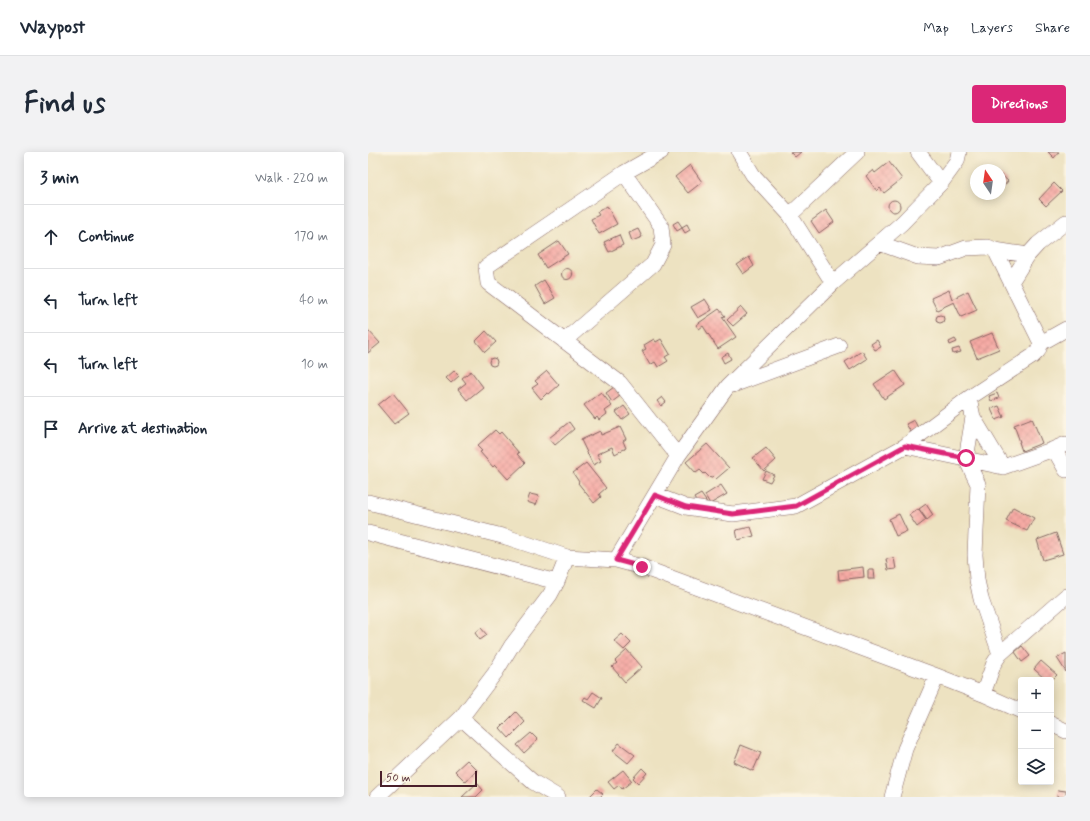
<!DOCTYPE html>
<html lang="en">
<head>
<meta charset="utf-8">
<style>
  body { margin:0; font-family:Mynerve,sans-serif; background:#f2f2f3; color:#1f2937 }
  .controls { position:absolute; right:12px; bottom:12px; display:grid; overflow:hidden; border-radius:4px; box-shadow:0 2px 10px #0003 }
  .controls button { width:36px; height:36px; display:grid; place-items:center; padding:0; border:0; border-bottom:1px solid #e0e1e3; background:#fff; color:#1f2937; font:20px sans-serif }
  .compass { position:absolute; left:602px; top:12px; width:36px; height:36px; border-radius:50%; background:#fff; box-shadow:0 2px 10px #0003; rotate:347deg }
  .scale { position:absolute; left:12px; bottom:10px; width:97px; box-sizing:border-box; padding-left:4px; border:2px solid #4a1f2b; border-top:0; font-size:11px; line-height:14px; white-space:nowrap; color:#4a1f2b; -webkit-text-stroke:3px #fcf5e5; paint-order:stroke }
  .stop { position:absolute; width:12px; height:12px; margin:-9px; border:3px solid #db2777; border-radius:50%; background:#fff }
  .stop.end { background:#db2777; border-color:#fff; box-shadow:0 1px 4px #0008 }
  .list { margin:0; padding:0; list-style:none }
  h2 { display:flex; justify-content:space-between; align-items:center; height:52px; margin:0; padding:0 16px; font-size:17px }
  h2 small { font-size:13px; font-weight:400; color:#747a83 }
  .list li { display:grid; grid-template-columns:26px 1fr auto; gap:12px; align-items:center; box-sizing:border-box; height:64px; padding:0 16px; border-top:1px solid #e0e1e3 }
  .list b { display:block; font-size:15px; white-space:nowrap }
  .list em { font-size:13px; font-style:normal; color:#747a83 }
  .icon { flex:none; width:22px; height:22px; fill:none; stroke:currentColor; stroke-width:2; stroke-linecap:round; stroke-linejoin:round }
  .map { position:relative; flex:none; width:698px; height:645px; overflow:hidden; border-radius:4px }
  header { display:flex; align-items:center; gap:24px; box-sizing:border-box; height:56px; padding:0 20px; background:#fff; border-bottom:1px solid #e0e1e3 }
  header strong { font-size:19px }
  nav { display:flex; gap:22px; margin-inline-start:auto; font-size:14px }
  .intro { display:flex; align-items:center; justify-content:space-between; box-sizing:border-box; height:96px; padding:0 24px }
  h1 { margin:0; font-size:28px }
  .button { padding:10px 18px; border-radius:4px; background:#db2777; color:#fff; font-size:14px; font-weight:700 }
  main { display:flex; gap:24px; padding:0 24px }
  aside { flex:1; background:#fff; border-radius:4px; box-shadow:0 2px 10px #0003 }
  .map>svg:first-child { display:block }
  .building { fill:url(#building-cross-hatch) }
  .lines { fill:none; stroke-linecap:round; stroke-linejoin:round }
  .minor-casing { stroke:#836360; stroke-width:16 }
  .minor { stroke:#fff; stroke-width:15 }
  .route { stroke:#db2777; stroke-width:5 }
</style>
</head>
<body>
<header>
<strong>Waypost</strong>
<nav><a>Map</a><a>Layers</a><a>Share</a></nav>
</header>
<div class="intro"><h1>Find us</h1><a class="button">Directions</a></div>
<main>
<aside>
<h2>3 min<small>Walk · 220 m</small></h2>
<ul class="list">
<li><svg class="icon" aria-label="ahead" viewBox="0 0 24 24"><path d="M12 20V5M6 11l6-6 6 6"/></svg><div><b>Continue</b></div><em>170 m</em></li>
<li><svg class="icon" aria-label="left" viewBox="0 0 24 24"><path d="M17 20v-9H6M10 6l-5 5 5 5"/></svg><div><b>Turn left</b></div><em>40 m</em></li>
<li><svg class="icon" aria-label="left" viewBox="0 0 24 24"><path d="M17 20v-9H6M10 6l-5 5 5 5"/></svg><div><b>Turn left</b></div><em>10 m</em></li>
<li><svg class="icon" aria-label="arrive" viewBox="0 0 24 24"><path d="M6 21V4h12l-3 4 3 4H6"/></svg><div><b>Arrive at destination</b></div></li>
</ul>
</aside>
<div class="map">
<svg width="698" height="645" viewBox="0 0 698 645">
  <defs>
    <pattern id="building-cross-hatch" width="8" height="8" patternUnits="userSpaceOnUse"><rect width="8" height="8" fill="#f6aaa4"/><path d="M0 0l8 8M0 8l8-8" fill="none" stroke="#d4928d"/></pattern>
  </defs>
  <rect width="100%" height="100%" fill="#fcf5e5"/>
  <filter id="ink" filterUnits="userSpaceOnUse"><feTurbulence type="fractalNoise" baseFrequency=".025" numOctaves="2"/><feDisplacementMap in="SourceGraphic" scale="8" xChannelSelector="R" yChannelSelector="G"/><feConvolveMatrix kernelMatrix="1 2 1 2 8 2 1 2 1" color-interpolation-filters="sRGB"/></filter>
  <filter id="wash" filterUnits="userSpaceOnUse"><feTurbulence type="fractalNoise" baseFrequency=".012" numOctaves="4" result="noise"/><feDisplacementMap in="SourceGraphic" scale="16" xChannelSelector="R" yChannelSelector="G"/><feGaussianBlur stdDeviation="0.9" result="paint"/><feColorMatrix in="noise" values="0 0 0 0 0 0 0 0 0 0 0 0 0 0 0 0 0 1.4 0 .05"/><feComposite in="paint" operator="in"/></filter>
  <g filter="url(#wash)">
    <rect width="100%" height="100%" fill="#ede2c1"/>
    <g id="blocks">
      <path class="building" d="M 422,0 L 433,0 L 427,5 Z
        M 680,0 L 691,0 L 686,6 Z
        M 521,10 L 534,27 L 516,41 L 512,36 L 509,39 L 498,24 L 505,18 L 507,21 Z
        M 322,13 L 334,30 L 320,41 L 307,25 Z
        M 633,23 L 640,29 L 632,39 L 632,24 Z
        M 686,31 L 694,39 L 678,54 L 671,47 Z
        M520 54a6 6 0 1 1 12 0a6 6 0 1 1-12 0Z
        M 239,54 L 249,72 L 231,82 L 223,67 L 231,63 L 229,60 Z
        M 458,58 L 466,70 L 451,81 L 443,69 Z
        M 310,69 L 314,75 L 319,72 L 322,78 L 317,81 L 314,76 L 309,79 L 305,72 Z
        M 270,77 L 274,85 L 264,89 L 261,81 Z
        M 251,83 L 255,93 L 241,100 L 236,90 Z
        M 191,89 L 200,102 L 178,116 L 170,103 Z
        M 381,105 L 386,114 L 375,122 L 369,113 Z
        M193.5 122a5.5 5.5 0 1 1 11 0a5.5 5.5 0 1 1-11 0Z
        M 176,128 L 187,146 L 177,152 L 167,134 Z
        M 581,138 L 584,147 L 600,139 L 609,158 L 593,165 L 586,150 L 569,158 L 563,146 Z
        M 337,147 L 344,158 L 330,166 L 323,155 Z
        M 373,155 L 379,162 L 365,174 L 359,168 Z
        M 351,157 L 357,164 L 354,165 L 368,185 L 350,197 L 335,174 L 331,177 L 328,173 Z
        M568 167a4 4 0 1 1 8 0a4 4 0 1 1-8 0Z
        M 0,178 L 12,191 L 0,201 Z
        M 118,179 L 128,190 L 117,200 L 108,189 Z
        M 624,181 L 631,197 L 609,206 L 602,190 Z
        M 286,187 L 288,190 L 293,187 L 302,202 L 297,205 L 300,209 L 290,215 L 287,210 L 282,213 L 274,199 L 278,197 L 276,193 Z
        M 587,187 L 589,190 L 582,193 L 581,190 Z
        M 509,188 L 513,195 L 507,198 L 503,192 Z
        M 591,196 L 593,200 L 585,202 L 584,198 Z
        M 494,199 L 499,207 L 482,218 L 477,210 Z
        M 360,201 L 363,207 L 356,211 L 353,205 Z
        M121 210a4 4 0 1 1 8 0a4 4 0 1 1-8 0Z
        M 527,218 L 537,233 L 516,247 L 506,232 Z
        M 86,219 L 91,224 L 83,231 L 78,226 Z
        M 103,219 L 115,235 L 99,248 L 90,237 L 98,231 L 94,226 Z
        M 179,219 L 191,233 L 181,242 L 179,241 L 173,247 L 164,236 L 170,232 L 167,229 Z
        M 246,235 L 252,244 L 244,250 L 238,241 Z
        M 233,240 L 244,254 L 237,259 L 239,262 L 231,268 L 229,265 L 227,267 L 216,253 Z
        M 25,241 L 41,261 L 26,272 L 10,253 Z
        M 629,241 L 631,246 L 623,249 L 621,244 Z
        M 294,245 L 298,250 L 293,254 L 289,249 Z
        M 256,254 L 262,262 L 254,268 L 248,260 Z
        M 631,254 L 636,265 L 628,268 L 623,257 Z
        M 664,266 L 674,291 L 654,299 L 651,290 L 652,290 L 646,273 Z
        M 546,268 L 550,276 L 543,280 L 538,272 Z
        M 201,270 L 206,277 L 187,293 L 181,286 Z
        M 252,275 L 258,287 L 255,289 L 258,296 L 247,302 L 244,295 L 229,302 L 233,309 L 225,313 L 213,288 L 232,279 L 233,283 Z
        M 127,278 L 131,282 L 133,280 L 151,301 L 149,302 L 157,311 L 140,327 L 127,313 L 125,315 L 112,300 L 114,299 L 109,294 Z
        M 339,292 L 361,316 L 348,327 L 345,324 L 342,326 L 337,321 L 336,322 L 332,318 L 328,321 L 318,310 Z
        M 398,296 L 408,308 L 396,319 L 385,306 Z
        M 218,311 L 238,336 L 231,342 L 233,345 L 226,351 L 210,331 L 211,330 L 205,321 Z
        M 398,319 L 406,323 L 402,330 L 394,327 Z
        M 353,333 L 359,342 L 342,352 L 337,343 Z
        M 162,342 L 171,344 L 168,353 L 159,350 Z
        M 333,342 L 340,352 L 333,357 L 326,346 Z
        M 558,352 L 565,363 L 559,368 L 551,357 Z
        M 645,355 L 666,366 L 659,379 L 638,369 Z
        M 550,357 L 558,368 L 549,375 L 541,363 Z
        M 531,362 L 539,379 L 528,384 L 521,367 Z
        M 383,375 L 386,384 L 370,388 L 368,378 Z
        M 688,381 L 695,402 L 675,408 L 669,388 Z
        M 526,406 L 528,417 L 520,418 L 518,407 Z
        M 495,415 L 496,425 L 471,428 L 470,418 Z
        M 500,418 L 506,418 L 507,427 L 500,427 Z
        M 113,476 L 119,483 L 112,488 L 107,481 Z
        M 254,482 L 263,491 L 256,498 L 246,489 Z
        M 654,494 L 662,504 L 654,510 L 647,500 Z
        M 259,498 L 274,515 L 257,530 L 244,515 L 249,511 L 247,509 Z
        M 698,501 L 698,520 L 689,506 Z
        M 673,509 L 689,523 L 683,529 L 683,528 L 678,528 L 666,517 Z
        M 225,540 L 234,546 L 228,556 L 215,548 L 217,545 L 220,547 Z
        M 148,560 L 157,570 L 141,586 L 132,576 Z
        M 163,581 L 170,588 L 156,601 L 149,593 Z
        M 251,591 L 267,603 L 260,611 L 245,599 Z
        M 373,593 L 393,601 L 385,619 L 366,610 Z
        M 99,608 L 109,618 L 98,630 L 87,619 Z
        M 274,616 L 279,621 L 270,631 L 265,626 Z
        M 255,618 L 264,629 L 254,637 L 251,633 L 246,637 L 240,630 Z
        M 109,631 L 115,638 L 108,645 L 94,645 Z
        M 229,637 L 235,642 L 232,645 L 221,645 Z
        M 690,638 L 698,639 L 698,645 L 689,645 Z"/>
    </g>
  </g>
  <g filter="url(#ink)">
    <use href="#blocks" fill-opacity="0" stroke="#836360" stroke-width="1"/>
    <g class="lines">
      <defs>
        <path id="minor" d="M 293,0 L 256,21 L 118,115 L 120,131 L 252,231 L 310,304
          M 371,0 L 385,23 L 422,63 L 465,131
          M 550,0 L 573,31
          M 422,63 L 489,0
          M 511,91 L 550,105 L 571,106 L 598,96 L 620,95 L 627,98 L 673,191 L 670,199 L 665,204 L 601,246 L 605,265 L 598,307 L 610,332 L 607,403 L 609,428 L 613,447 L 632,502
          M 627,98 L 660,103
          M 643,130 L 660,103 L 670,92 L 698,70
          M 196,189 L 285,112 L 295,93 L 293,74 L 256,21
          M 673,191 L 698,177
          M 365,233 L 471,194
          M 605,265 L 635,315
          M 698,292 L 686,297 L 698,318
          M 537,294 L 601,246
          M 287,343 L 318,355 L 365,362 L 428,354 L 537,294 L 635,315 L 686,297
          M 0,350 L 138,385 L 199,405 L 248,408 L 274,415 L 569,524 L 615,542 L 653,559
          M 0,381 L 189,430
          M 248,408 L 310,304 L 360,234 L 465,131 L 534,71 L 573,31 L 589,9 L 591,0
          M 615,542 L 626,511 L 632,502 L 698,444
          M 93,566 L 165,630 L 190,645
          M 683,572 L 698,579
          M 9,645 L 93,566 L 127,521 L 144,493 L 182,443 L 189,430 L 199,405
          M 524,645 L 537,597 L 569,524"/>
      </defs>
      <use href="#minor" class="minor-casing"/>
      <use href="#minor" class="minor"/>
    </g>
  </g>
  <g class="lines" filter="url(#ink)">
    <path class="route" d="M 274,415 L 248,408 L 287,343 L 318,355 L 365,362 L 428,354 L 537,294 L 598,306"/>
  </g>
</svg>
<div class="controls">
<button>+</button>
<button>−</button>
<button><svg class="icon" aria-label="layers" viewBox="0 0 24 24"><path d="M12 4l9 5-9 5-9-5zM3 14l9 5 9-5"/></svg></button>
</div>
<svg class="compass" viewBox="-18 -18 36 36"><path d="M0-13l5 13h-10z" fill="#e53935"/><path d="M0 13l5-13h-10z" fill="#747a83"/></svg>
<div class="scale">50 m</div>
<div class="stop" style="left:598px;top:306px"></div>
<div class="stop end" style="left:274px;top:415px"></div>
</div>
</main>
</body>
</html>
